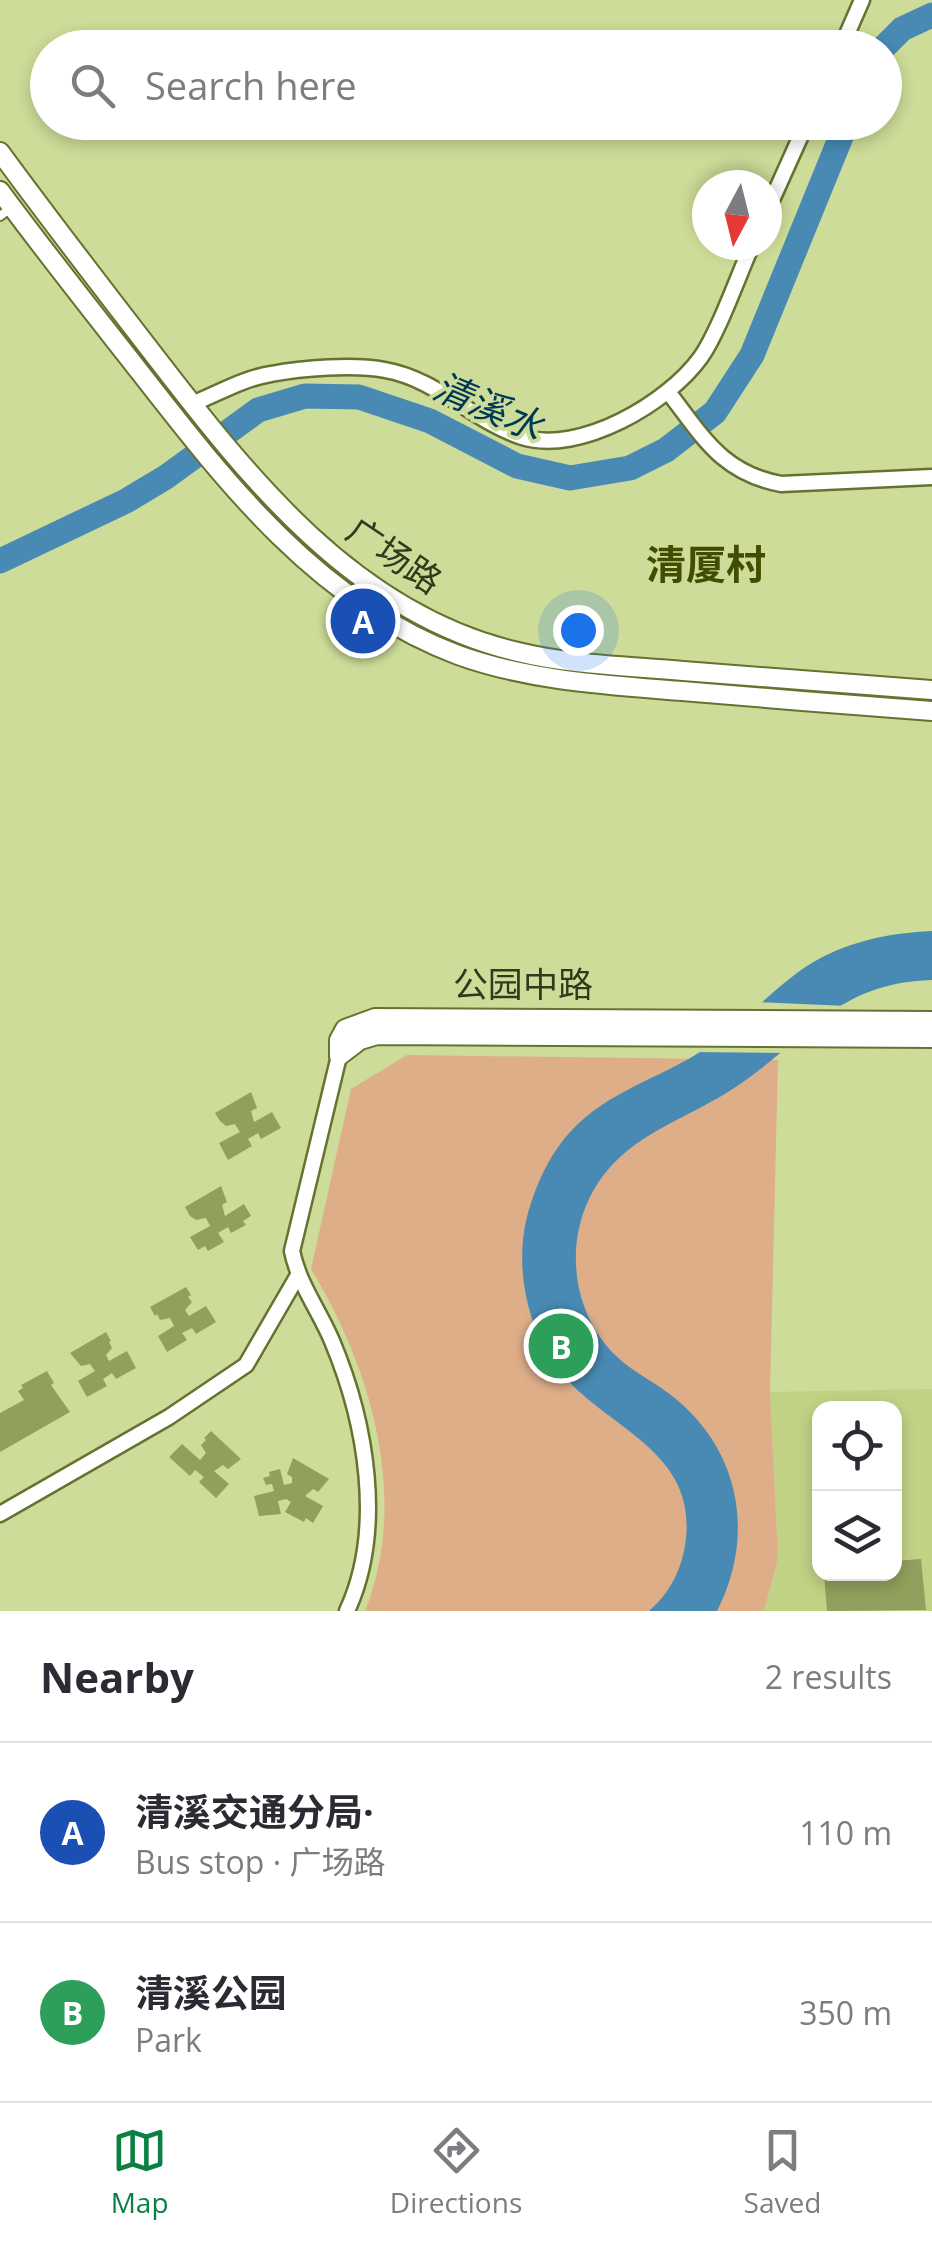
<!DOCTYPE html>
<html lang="en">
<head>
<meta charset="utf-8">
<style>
  body { margin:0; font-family:"Open Sans","Noto Sans SC",sans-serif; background:#f2f2f3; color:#2b2b33 }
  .controls { position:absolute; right:30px; bottom:30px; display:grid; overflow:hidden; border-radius:20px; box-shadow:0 5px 15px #0003 }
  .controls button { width:90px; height:90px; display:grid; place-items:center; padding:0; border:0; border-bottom:2px solid #e1e1e2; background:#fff; color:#2b2b33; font:50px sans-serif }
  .compass { position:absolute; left:692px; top:170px; width:90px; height:90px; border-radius:50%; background:#fff; box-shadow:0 5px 15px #0003; rotate:187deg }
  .you { position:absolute; left:578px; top:630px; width:35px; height:35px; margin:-25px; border:8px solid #fff; border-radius:50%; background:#1a73e8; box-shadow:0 0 0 15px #1a73e833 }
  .badge { display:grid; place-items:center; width:65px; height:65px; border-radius:50%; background:#0b8043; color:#fff; font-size:32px; font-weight:700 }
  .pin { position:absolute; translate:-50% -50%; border:5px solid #fff; box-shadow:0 2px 10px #0006 }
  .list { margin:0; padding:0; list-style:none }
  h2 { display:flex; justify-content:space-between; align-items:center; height:130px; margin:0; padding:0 40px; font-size:42px }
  h2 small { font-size:32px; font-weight:400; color:#7c7c81 }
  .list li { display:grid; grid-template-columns:65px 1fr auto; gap:30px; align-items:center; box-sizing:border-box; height:180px; padding:0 40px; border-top:2px solid #e1e1e2 }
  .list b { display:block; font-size:38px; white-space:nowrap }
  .list p { margin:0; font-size:32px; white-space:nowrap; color:#7c7c81 }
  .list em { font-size:32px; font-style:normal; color:#7c7c81 }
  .icon { flex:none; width:55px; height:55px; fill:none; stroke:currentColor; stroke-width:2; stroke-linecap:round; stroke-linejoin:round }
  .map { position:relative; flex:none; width:932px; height:1611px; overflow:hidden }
  .search { position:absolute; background:#fff; box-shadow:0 5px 15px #0003; left:30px; right:30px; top:30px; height:110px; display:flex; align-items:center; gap:25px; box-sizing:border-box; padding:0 35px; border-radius:55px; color:#7c7c81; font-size:38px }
  .sheet { height:490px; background:#fff }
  nav { display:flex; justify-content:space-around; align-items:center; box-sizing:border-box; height:140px; border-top:2px solid #e1e1e2; background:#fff; font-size:28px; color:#7c7c81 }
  nav a { display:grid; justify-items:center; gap:5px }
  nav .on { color:#0b8043 }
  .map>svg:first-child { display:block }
  .built { fill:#c2d285; fill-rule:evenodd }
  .green { fill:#deae89 }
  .water { fill:#488ab4 }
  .pier { fill:#cddc98 }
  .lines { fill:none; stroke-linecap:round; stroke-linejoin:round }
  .river { stroke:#488ab4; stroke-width:25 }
  .building { fill:#92a05d }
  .service-casing { stroke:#667230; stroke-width:12 }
  .minor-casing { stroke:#667230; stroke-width:19 }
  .tertiary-casing { stroke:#667230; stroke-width:22 }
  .service { stroke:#fff; stroke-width:8 }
  .minor { stroke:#fff; stroke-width:14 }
  .tertiary { stroke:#fff; stroke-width:18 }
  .labels { text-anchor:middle; stroke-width:8; stroke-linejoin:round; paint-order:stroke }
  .street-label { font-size:35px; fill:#33391d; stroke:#cddc98 }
  .water-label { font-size:38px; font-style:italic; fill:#003754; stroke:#cddc98 }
  .quarter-label { font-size:40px; font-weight:bold; fill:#424d02; stroke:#cddc98 }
</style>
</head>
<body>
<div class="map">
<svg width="932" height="1611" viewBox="0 0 932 1611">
  <rect width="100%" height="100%" fill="#cddc98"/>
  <path class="built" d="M 932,1389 L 932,1611 L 764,1611 L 778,1558 L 770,1392 ZM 820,1408 L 894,1408 L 894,1574 L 820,1574 Z"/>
  <path class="green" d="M 407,1055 L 778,1060 L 770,1392 L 778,1558 L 764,1611 L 365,1611 C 410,1499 371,1367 311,1269 L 351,1089 Z"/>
  <path class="water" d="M 932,931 L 932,980 C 833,983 806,1042 731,1090 C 694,1114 646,1130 615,1162 C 563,1214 563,1302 614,1354 C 632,1372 657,1383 676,1399 C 741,1453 755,1537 717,1611 L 649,1611 C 671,1592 683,1567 686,1538 C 696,1443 593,1426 551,1359 C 526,1320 516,1267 526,1221 C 535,1185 551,1149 579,1123 C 616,1088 668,1075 709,1046 C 741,1024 766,996 797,973 C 836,944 884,933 932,931 Z"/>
  <path class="pier" d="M 756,1002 L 847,1006 L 829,1016 L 788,1053 L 691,1052 Z"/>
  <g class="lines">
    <path class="river" d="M 883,48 L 902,29 L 932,15
      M 0,561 L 126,501 L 166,477 L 258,410 L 305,396 L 359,397 L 430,421 L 517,466 L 570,478 L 630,468 L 666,450 L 715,412 L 752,355 L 847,122"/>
  </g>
  <path class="building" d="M 251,1092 L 257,1108 L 251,1111 L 254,1122 L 272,1112 L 281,1128 L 261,1139 L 258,1133 L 248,1139 L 252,1146 L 228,1160 L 219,1143 L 240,1132 L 235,1124 L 226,1126 L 220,1121 L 215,1113 Z
    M 221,1186 L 227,1202 L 222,1205 L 225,1216 L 244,1204 L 251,1216 L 243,1221 L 246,1225 L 231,1233 L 228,1227 L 218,1233 L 224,1242 L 208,1251 L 205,1246 L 198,1250 L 190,1237 L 210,1226 L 206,1218 L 196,1220 L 190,1216 L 185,1207 Z
    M 186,1287 L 191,1295 L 188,1297 L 192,1302 L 185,1310 L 189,1316 L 206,1306 L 216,1322 L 196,1334 L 192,1328 L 182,1333 L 187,1340 L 167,1352 L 158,1336 L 174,1326 L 170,1318 L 160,1320 L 157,1314 L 155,1316 L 150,1307 Z
    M 106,1332 L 111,1341 L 109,1342 L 112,1348 L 106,1355 L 109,1361 L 127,1351 L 136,1368 L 116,1379 L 112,1373 L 103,1379 L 107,1386 L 87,1397 L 78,1381 L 95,1371 L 90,1364 L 81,1366 L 70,1353 Z
    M 47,1371 L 54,1383 L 51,1385 L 70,1412 L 0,1452 L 0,1413 L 24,1400 L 18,1391 L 23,1388 L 21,1385 Z
    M 211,1431 L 241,1459 L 228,1469 L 223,1465 L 214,1471 L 229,1484 L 216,1498 L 199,1482 L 204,1477 L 195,1470 L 190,1476 L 169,1457 L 182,1444 L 200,1460 L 206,1453 L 201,1445 L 206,1440 L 204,1438 Z
    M 293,1458 L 329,1479 L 318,1492 L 313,1489 L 305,1496 L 323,1506 L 313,1523 L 306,1518 L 304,1522 L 285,1512 L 291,1502 L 286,1499 L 278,1501 L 281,1514 L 259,1516 L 254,1496 L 274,1491 L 272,1484 L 266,1485 L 263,1478 L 270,1476 L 269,1472 L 280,1469 L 284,1485 L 292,1483 L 292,1477 L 287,1474 Z
    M 921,1559 L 926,1610 L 827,1611 L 824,1574 L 894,1574 L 894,1561 Z"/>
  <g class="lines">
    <defs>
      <path id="service" d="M 0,216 L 12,207"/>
      <path id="minor" d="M 841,48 L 862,0
        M 767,211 L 807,122
        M 669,393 C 703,437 722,473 781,484 L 932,477
        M 192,404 C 217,394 244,378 271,374 C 302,368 354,364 385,370 C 437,379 473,421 522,437 C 580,455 668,403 701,357 C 719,331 738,276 752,245
        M 339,1056 L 292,1251 C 299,1285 319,1310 332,1341 C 366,1422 385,1529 347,1611
        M 0,1514 L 169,1417 L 246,1365 L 297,1277"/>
      <path id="tertiary" d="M 0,152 C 49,219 100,285 151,351 C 248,477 354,614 518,652 C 571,665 628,666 683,671 C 766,677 849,684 932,690
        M 0,191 C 45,252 92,311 139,371 C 227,484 319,603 458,655 C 530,681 607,685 682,691 C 765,698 849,705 932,711
        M 339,1056 L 339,1040 L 345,1029 L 375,1018 L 932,1021
        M 339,1056 L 360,1040 L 377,1035 L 932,1038"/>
    </defs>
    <use href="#service" class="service-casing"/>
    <use href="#minor" class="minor-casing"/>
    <use href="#tertiary" class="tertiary-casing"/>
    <use href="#service" class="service"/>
    <use href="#minor" class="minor"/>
    <use href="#tertiary" class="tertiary"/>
  </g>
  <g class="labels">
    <g class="street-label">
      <text transform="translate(394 556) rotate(34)" y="12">广场路</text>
      <text x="523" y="997">公园中路</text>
    </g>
    <g class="water-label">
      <text transform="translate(488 407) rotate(23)" y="13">清溪水</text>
    </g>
    <g class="quarter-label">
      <text x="706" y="579">清厦村</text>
    </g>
  </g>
</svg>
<div class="controls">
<button><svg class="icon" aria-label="locate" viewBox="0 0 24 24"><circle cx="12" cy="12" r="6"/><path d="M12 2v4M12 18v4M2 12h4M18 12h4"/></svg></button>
<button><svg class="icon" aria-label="layers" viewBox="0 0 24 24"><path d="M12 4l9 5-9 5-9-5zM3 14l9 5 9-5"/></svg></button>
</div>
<svg class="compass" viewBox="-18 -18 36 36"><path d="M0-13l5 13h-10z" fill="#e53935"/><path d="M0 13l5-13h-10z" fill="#7c7c81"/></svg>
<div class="you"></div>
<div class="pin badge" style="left:363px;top:621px;background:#1a4fb4">A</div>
<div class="pin badge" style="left:561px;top:1346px;background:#2e9e5b">B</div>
<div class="search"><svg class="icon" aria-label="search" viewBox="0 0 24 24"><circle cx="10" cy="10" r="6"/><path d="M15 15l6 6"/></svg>Search here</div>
</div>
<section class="sheet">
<h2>Nearby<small>2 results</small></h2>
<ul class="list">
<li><span class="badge" style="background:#1a4fb4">A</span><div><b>清溪交通分局·</b><p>Bus stop · 广场路</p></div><em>110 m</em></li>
<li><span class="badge" style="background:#2e9e5b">B</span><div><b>清溪公园</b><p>Park</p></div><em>350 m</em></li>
</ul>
</section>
<nav>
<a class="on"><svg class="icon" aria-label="map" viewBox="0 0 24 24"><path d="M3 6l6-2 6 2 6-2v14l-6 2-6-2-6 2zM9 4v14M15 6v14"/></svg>Map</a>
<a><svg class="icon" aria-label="directions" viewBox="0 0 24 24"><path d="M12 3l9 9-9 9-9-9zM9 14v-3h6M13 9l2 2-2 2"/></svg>Directions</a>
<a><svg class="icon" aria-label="saved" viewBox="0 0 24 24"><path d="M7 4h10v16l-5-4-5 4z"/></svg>Saved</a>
</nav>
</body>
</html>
